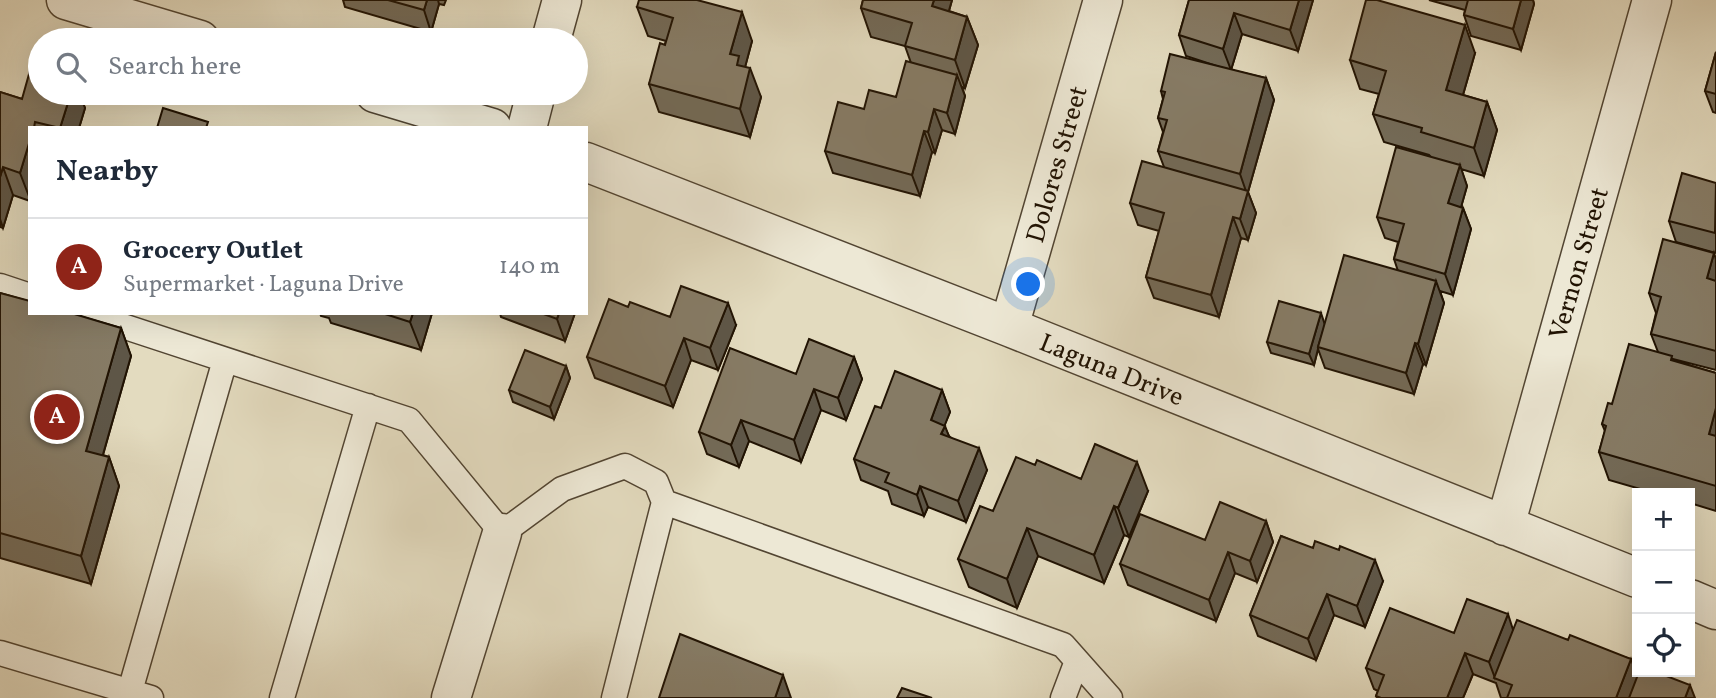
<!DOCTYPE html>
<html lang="en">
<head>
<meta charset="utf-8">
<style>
  body { margin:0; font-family:Vollkorn,serif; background:#f6f6f7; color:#1f2937 }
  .controls { position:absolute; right:21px; bottom:21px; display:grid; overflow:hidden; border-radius:0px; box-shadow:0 7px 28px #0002 }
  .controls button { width:63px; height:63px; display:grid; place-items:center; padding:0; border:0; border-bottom:2px solid #e0e1e3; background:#fff; color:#1f2937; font:35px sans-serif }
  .you { position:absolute; left:1029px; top:285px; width:24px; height:24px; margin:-18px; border:5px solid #fff; border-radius:50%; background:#1a73e8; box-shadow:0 0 0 10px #1a73e833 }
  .badge { display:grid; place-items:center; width:46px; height:46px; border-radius:50%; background:#8f2418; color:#fff; font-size:23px; font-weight:700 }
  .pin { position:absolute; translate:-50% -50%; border:4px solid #fff; box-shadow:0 2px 7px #0006 }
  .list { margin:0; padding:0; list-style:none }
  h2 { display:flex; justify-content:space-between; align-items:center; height:91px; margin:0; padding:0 28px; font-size:30px }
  h2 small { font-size:23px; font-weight:400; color:#747a83 }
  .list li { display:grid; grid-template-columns:46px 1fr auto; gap:21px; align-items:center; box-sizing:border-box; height:98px; padding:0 28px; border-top:2px solid #e0e1e3 }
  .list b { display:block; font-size:26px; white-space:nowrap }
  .list p { margin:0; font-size:23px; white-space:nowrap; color:#747a83 }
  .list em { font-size:23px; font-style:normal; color:#747a83 }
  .icon { flex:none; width:38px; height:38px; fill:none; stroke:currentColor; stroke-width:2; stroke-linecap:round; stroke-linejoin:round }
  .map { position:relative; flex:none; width:1716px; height:698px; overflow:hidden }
  .search { position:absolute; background:#fff; box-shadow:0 7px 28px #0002; left:28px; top:28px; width:560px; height:77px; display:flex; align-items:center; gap:18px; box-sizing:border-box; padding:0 24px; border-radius:38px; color:#747a83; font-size:26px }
  .panel { position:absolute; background:#fff; box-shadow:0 7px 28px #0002; left:28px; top:126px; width:560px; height:189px; border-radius:0px }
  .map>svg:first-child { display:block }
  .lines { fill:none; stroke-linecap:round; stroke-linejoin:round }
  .lane-casing { stroke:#524532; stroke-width:27 }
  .street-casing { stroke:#524532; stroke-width:41 }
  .lane { stroke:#ede8d5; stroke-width:24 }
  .street { stroke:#ede8d5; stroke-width:38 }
  .wall { fill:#736a57; stroke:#211303; stroke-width:2 }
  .shaded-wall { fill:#5e5647; stroke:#211303; stroke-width:2 }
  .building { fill:#867b65; stroke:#211303; stroke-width:2 }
  .labels { text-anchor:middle; stroke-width:5; stroke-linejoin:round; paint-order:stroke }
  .street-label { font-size:26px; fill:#211303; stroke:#ede8d5 }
</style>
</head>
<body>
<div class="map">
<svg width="1716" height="698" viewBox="0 0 1716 698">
  <rect width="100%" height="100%" fill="#e3dbbf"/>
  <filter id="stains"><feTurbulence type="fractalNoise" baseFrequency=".00286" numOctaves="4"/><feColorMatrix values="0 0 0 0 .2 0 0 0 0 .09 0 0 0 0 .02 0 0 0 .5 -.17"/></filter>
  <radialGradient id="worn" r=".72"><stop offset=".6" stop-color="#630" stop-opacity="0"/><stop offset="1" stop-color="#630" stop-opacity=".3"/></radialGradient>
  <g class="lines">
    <defs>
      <path id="lane" d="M 0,286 L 30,296
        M 83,313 L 409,420 L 502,533 L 562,489 L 625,466 L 656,482 L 664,502 L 1063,645 L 1110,698
        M 0,653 L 151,698
        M 128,698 L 225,360
        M 282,698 L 368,406
        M 614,698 L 664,502
        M 1063,698 L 1077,661"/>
      <path id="street" d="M 66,0 L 200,40
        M 551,40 L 562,0
        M 375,93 L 492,128
        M 527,128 L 536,93
        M 586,162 L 1009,327 L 1637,578
        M 1009,327 L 1103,0
        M 1505,526 L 1652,0
        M 1690,599 L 1716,610
        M 451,698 L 502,533"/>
    </defs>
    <use href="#lane" class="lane-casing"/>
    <use href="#street" class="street-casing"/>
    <use href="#lane" class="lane"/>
    <use href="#street" class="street"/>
  </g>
  <path class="wall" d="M 343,0 L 446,0 L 444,5 L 439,4 L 431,32 L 345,7 Z
    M 863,0 L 952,0 L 949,11 L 967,17 L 978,45 L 965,88 L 962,87 L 965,96 L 955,134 L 942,130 L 935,153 L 932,152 L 920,196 L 833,173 L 825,151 L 864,109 L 896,97 L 911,63 L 905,46 L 871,37 L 861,8 Z
    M 1189,0 L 1313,0 L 1298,51 L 1242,34 L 1231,70 L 1266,78 L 1274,100 L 1248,192 L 1256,213 L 1248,240 L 1241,238 L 1219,317 L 1154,298 L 1146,277 L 1159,231 L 1138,225 L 1130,203 L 1164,167 L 1158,151 L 1163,132 L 1158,118 L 1163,99 L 1161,91 L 1220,67 L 1186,56 L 1179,35 Z
    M 1429,0 L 1533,0 L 1534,4 L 1521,50 L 1471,36 L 1464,15 L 1465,10 Z
    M 710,4 L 752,41 L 745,67 L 761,97 L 750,137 L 659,112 L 649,84 L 666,41 L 648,36 L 637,7 Z
    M 1716,52 L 1716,113 L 1713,112 L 1705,91 Z
    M 1475,53 L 1463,95 L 1487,102 L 1497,130 L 1484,176 L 1461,169 L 1467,186 L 1461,207 L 1463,208 L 1471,229 L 1453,295 L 1440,291 L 1444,303 L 1426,365 L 1423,364 L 1414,394 L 1325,368 L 1318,349 L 1314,365 L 1271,353 L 1267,342 L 1324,323 L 1398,271 L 1394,259 L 1398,242 L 1385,238 L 1377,217 L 1430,156 L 1429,155 L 1384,142 L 1373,114 L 1379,94 L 1360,89 L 1350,60 Z
    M 0,92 L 22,99 L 71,93 L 79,93 L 85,108 L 79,128 L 30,128 L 30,201 L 13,195 L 3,228 L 0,227 Z
    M 1716,183 L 1716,253 L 1676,242 L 1669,221 Z
    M 1716,259 L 1716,370 L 1673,359 L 1674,361 L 1716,373 L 1716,511 L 1690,503 L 1690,493 L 1654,493 L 1609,480 L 1599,452 L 1605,431 L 1602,424 L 1612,404 L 1658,352 L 1651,334 L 1656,313 L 1649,293 Z
    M 0,293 L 121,328 L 131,356 L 103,455 L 109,457 L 119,486 L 91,584 L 0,558 Z
    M 628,307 L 670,317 L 736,325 L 718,370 L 691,360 L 673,407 L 595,378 L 587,357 Z
    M 320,313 L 432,313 L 421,350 L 331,323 L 329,318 L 321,316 Z
    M 500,313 L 575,313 L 565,341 L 501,317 Z
    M 854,357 L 862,379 L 846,420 L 821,410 L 801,462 L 749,441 L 739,467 L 707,454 L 699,432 L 796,374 Z
    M 566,366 L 570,378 L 554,419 L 513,402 L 509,390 Z
    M 942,390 L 950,412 L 944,426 L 949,436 L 987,470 L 966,522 L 928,507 L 924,516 L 892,504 L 888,491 L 861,480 L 854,459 L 881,408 Z
    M 1035,465 L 1081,479 L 1148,491 L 1129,537 L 1124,535 L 1104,583 L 1038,556 L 1017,608 L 969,587 L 958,559 L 993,511 Z
    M 1266,521 L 1273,542 L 1257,582 L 1235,573 L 1216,621 L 1128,585 L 1120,564 L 1205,540 Z
    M 1281,536 L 1383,581 L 1365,627 L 1334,615 L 1316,660 L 1258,636 L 1250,615 Z
    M 1513,630 L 1568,640 L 1631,659 L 1637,676 L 1695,698 L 1501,698 L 1496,683 L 1473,674 L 1463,698 L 1377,698 L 1376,696 L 1378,691 L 1374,689 L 1366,668 L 1454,633 Z"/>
  <path class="shaded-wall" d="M 427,0 L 438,0 L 439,4 L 431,32 L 424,10 Z
    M 934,0 L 952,0 L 942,35 L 932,6 Z
    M 1299,0 L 1313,0 L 1298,51 L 1290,30 Z
    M 1521,0 L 1533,0 L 1534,4 L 1521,50 L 1513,29 Z
    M 742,12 L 752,41 L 744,71 L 750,68 L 761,97 L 750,137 L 740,109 L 730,54 Z
    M 1234,13 L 1242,34 L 1231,70 L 1223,49 Z
    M 967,17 L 978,45 L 965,88 L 955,60 Z
    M 1465,25 L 1475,53 L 1456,119 L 1446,90 Z
    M 957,75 L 965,96 L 955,134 L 947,113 Z
    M 1266,78 L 1274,100 L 1248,192 L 1256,213 L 1248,240 L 1240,219 L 1247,194 L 1240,174 Z
    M 71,93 L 79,93 L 85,108 L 79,128 L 60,128 Z
    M 1487,102 L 1497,130 L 1484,176 L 1474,148 Z
    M 934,109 L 942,130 L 935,153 L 928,132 Z
    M 924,131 L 932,152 L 920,196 L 912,175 Z
    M 30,140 L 30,199 L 20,173 Z
    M 1460,165 L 1467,186 L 1456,225 L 1448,203 Z
    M 3,167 L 13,195 L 3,228 L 0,219 L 0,177 Z
    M 1463,208 L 1471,229 L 1453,295 L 1445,274 Z
    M 1233,217 L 1241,238 L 1219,317 L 1211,295 Z
    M 1714,253 L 1716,259 L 1716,295 L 1707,278 Z
    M 1436,281 L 1444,303 L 1426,365 L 1418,344 Z
    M 728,303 L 736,325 L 718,370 L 710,348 Z
    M 413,313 L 432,313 L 421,350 L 410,322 Z
    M 559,313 L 575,313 L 565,341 L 557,319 Z
    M 1321,313 L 1325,325 L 1318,347 L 1318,349 L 1314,365 L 1309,354 Z
    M 121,328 L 131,356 L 96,479 L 86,451 Z
    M 684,338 L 691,360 L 673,407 L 665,386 Z
    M 1415,343 L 1423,364 L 1414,394 L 1406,373 Z
    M 854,357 L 862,379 L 846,420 L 838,398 Z
    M 566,366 L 570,378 L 554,419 L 550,407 Z
    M 814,389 L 821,410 L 801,462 L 794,440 Z
    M 942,390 L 950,412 L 942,432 L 945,426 L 953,447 L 931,420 Z
    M 1716,408 L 1716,455 L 1709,434 Z
    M 741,420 L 749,441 L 739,467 L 731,445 Z
    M 979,448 L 987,470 L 966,522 L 958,501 Z
    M 109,457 L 119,486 L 91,584 L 81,556 Z
    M 1137,462 L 1148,491 L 1129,537 L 1118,508 Z
    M 920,486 L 928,507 L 924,516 L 917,495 Z
    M 1114,506 L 1124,535 L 1104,583 L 1094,555 Z
    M 1266,521 L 1273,542 L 1257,582 L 1250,561 Z
    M 1027,528 L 1038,556 L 1017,608 L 1007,579 Z
    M 1228,552 L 1235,573 L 1216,621 L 1209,600 Z
    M 1375,560 L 1383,581 L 1365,627 L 1357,606 Z
    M 1327,594 L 1334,615 L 1316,660 L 1308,639 Z
    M 1508,614 L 1515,636 L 1495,678 L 1489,662 Z
    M 1465,653 L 1473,674 L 1463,698 L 1447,698 Z
    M 1631,659 L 1642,688 L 1638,698 L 1616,698 Z
    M 783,675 L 791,698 L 775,698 Z
    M 1690,685 L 1695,698 L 1685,698 Z"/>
  <path class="building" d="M 388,0 L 427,0 L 424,10 Z
    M 639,0 L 697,0 L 742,12 L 730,54 L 739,56 L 737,65 L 750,68 L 740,109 L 649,84 L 660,43 L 665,45 L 673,18 L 637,7 Z
    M 863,0 L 934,0 L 932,6 L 967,17 L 955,60 L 905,46 L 912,23 L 861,8 Z
    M 1189,0 L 1299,0 L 1290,30 L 1234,13 L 1223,49 L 1179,35 Z
    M 1366,0 L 1377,0 L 1465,25 L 1446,90 L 1487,102 L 1474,148 L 1421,132 L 1422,128 L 1373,114 L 1386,71 L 1350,60 Z
    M 1468,0 L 1521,0 L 1513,29 L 1464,15 Z
    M 1716,52 L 1716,94 L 1705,91 Z
    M 1170,54 L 1266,78 L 1240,174 L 1158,151 L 1167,120 L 1158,118 L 1165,92 L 1161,91 Z
    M 906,61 L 957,75 L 947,113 L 934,109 L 928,132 L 924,131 L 912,175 L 825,151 L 838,102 L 864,109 L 869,90 L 896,97 Z
    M 31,67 L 40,70 L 40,93 L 71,93 L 60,128 L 35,122 L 34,128 L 30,128 L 30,140 L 20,173 L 3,167 L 0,177 L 0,92 L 22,99 Z
    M 163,108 L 208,122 L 206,128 L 157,128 Z
    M 1396,147 L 1460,165 L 1448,203 L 1463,208 L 1445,274 L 1394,259 L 1404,224 L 1377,217 Z
    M 1142,161 L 1248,191 L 1240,219 L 1233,217 L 1211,295 L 1146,277 L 1164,213 L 1130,203 Z
    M 1682,173 L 1716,183 L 1715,233 L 1669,221 Z
    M 1663,239 L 1714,253 L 1707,278 L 1716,281 L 1716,351 L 1651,334 L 1661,297 L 1649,293 Z
    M 1344,255 L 1436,281 L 1418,344 L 1415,343 L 1406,373 L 1318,347 Z
    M 681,286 L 728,303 L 710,348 L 684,338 L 665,386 L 587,357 L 609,299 L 628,307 L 630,302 L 670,317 Z
    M 0,293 L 30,301 L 30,313 L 71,313 L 121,328 L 86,451 L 109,457 L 81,556 L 0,533 Z
    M 1279,301 L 1321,313 L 1309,354 L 1267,342 Z
    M 382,313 L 413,313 L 410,322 Z
    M 541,313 L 559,313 L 557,319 Z
    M 809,339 L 854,357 L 838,398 L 814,389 L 794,440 L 741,420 L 731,445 L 699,432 L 730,348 L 796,374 Z
    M 1629,344 L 1672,356 L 1671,360 L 1716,373 L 1716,408 L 1709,434 L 1716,436 L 1716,486 L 1599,452 L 1606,426 L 1602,424 L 1608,403 L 1612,404 Z
    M 525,350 L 566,366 L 550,407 L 509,390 Z
    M 895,371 L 942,390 L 931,420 L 945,426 L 941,434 L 979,448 L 958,501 L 920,486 L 917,495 L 885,482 L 889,473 L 854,459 L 875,406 L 881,408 Z
    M 1095,444 L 1137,462 L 1118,508 L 1114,506 L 1094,555 L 1027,528 L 1007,579 L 958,559 L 980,506 L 993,511 L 1016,457 L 1035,465 L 1037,460 L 1081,479 Z
    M 1220,502 L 1266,521 L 1250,561 L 1228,552 L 1209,600 L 1120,564 L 1140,514 L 1205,540 Z
    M 1281,536 L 1313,548 L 1315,541 L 1339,550 L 1340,546 L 1375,560 L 1357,606 L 1327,594 L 1308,639 L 1250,615 Z
    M 1467,599 L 1508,614 L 1489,662 L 1465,653 L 1447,698 L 1381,698 L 1376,696 L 1384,675 L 1366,668 L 1390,608 L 1454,633 Z
    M 1517,620 L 1568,640 L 1570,635 L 1631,659 L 1616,698 L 1507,698 L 1512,685 L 1494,678 Z
    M 680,634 L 783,675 L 775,698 L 659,698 Z
    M 1639,672 L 1656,672 L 1690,685 L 1685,698 L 1629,698 Z
    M 902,688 L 932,698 L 897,698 Z"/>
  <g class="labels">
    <g class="street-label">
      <text transform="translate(1056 164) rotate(-74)" y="9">Dolores Street</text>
      <text transform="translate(1578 263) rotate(-74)" y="9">Vernon Street</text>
      <text transform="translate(1112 369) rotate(22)" y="9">Laguna Drive</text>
    </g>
  </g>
  <rect width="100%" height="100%" filter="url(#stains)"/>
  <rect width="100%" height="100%" fill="url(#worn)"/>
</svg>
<div class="controls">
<button>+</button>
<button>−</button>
<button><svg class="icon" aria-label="locate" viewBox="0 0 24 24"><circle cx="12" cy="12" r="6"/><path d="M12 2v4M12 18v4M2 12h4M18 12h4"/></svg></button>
</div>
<div class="you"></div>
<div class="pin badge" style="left:57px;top:417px">A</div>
<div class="search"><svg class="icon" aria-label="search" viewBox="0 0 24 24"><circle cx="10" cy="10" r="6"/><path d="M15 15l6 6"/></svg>Search here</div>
<section class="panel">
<h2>Nearby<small></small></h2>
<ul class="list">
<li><span class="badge">A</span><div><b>Grocery Outlet</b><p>Supermarket · Laguna Drive</p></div><em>140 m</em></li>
</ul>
</section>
</div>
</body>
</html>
